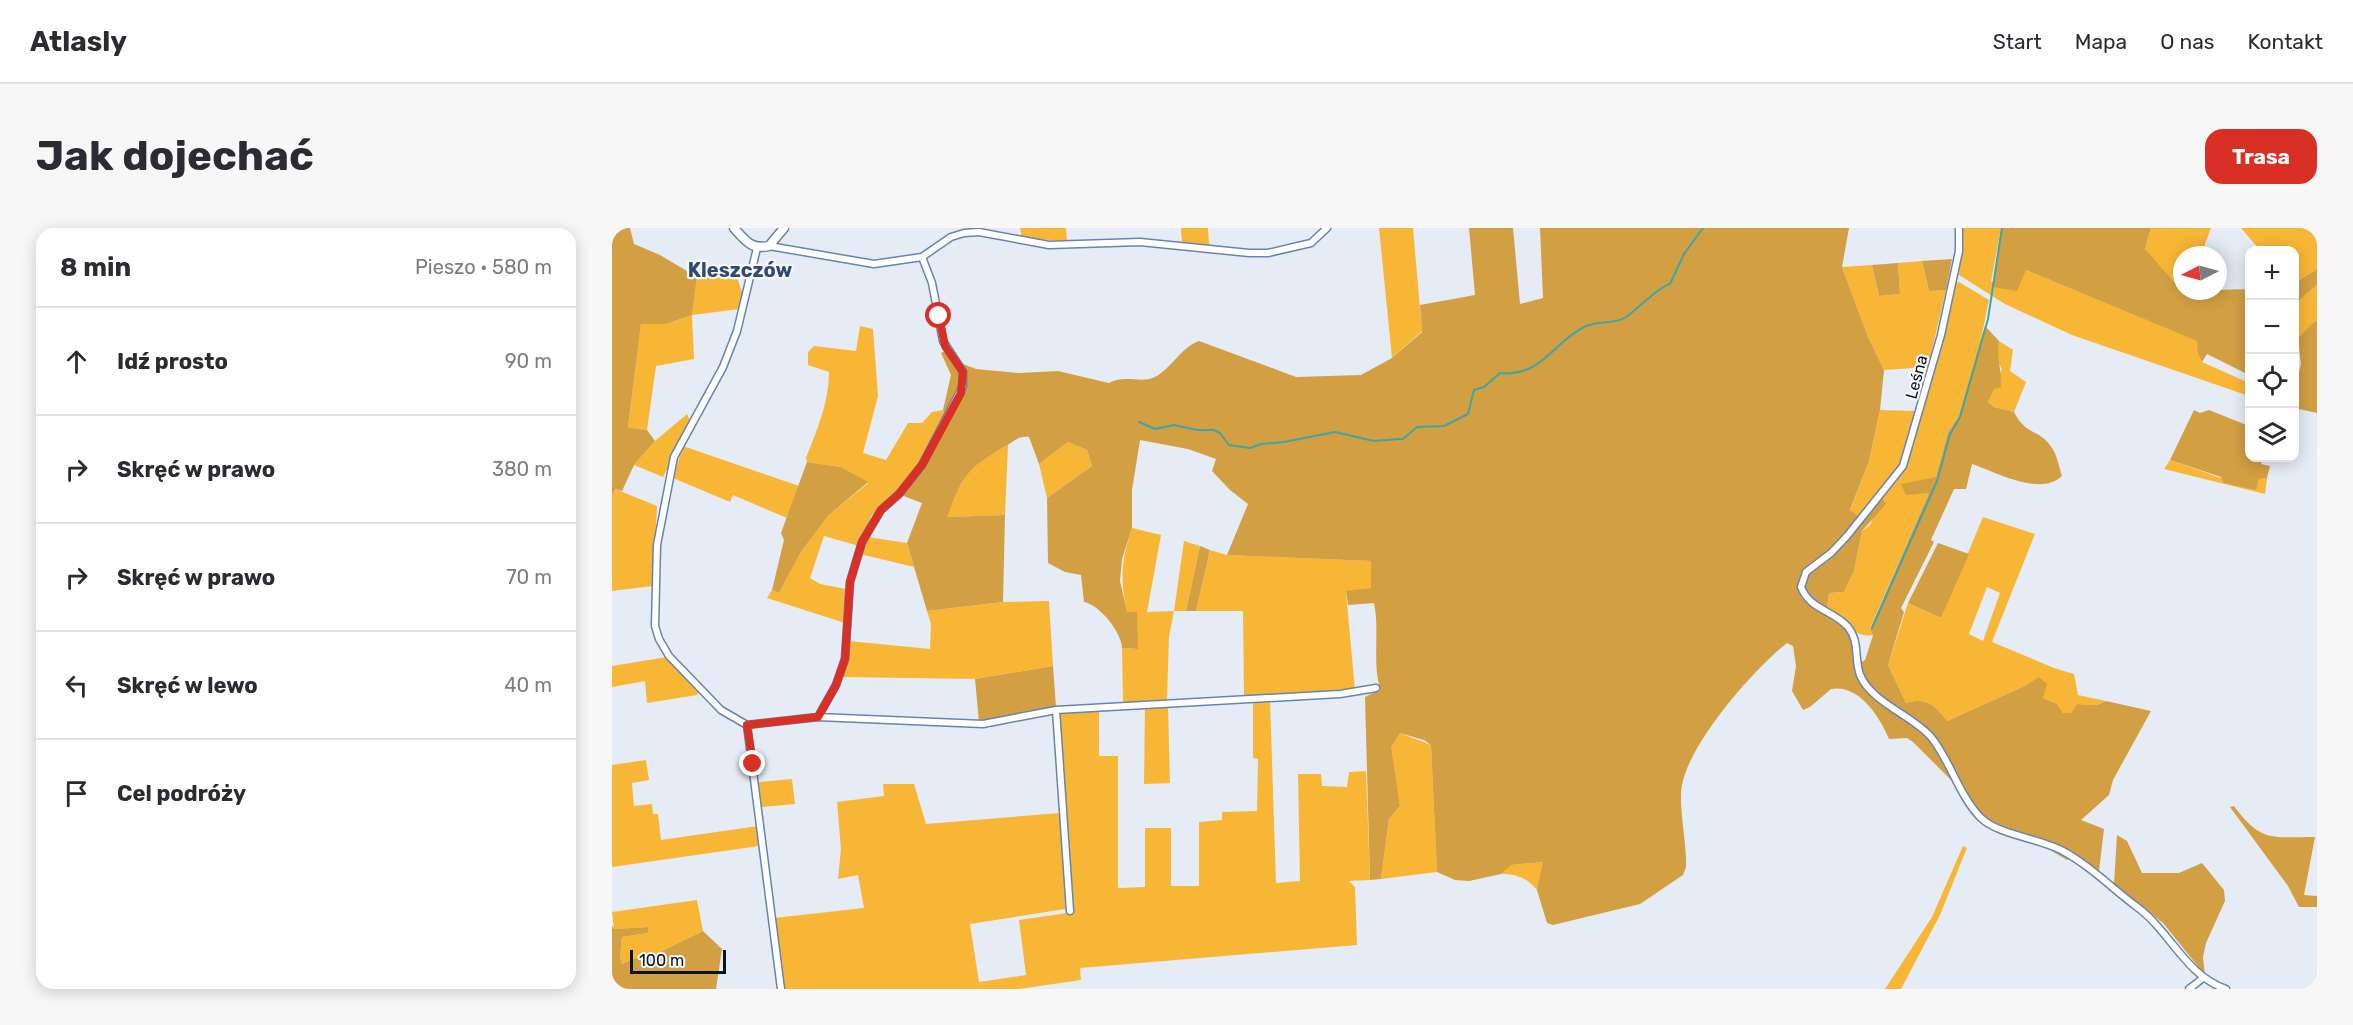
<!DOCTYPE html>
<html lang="pl">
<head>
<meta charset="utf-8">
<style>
  body { margin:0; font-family:Rubik,sans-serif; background:#f7f7f7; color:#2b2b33 }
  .controls { position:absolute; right:18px; top:18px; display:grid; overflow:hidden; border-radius:12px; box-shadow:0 3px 15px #0003 }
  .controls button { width:54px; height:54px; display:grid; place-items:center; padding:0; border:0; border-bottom:2px solid #e1e1e2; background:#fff; color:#2b2b33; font:30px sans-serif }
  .compass { position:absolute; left:1561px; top:18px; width:54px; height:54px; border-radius:50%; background:#fff; box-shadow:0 3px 15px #0003; rotate:264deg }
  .scale { position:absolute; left:18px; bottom:15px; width:96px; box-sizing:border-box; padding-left:6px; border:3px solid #081324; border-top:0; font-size:16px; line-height:21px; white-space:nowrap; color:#081324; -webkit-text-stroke:4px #f8f8f8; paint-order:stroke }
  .stop { position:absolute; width:18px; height:18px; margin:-14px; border:4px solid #d93025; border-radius:50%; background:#fff }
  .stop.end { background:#d93025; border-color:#fff; box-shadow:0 2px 6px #0008 }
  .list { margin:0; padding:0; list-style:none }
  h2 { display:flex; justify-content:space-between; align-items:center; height:78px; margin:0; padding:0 24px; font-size:26px }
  h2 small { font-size:20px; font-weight:400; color:#7c7c81 }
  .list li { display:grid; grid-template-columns:39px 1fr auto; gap:18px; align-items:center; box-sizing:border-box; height:108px; padding:0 24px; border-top:2px solid #e1e1e2 }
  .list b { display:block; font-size:22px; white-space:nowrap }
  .list em { font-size:20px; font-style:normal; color:#7c7c81 }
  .icon { flex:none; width:33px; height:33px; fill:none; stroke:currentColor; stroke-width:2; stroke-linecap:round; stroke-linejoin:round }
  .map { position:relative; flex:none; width:1705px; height:761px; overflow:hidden; border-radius:18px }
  header { display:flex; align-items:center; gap:36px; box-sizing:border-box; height:84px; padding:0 30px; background:#fff; border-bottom:2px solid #e1e1e2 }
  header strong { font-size:28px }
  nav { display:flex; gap:33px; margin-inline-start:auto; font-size:21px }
  .intro { display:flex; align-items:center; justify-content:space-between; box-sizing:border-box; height:144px; padding:0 36px }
  h1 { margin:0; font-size:42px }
  .button { padding:15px 27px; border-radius:18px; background:#d93025; color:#fff; font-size:21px; font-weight:700 }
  main { display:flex; gap:36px; padding:0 36px }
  aside { flex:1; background:#fff; border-radius:18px; box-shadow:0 3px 15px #0003 }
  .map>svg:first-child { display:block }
  .green { fill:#f8b636; fill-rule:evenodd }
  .forest { fill:#d29f43 }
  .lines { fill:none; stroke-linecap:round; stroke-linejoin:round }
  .stream { stroke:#3fa5a9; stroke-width:2 }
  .street-casing { stroke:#6684b3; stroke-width:9 }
  .secondary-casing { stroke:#6684b3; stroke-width:11 }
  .street { stroke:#fff; stroke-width:6 }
  .secondary { stroke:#fff; stroke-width:8 }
  .route { stroke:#d93025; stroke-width:8 }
  .labels { text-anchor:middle; stroke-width:4.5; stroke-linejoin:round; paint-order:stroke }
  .street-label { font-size:16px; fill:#081324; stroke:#f8f8f8 }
  .quarter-label { font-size:20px; font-weight:bold; fill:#2e4a74; stroke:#f8f8f8 }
</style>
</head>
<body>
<header>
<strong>Atlasly</strong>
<nav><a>Start</a><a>Mapa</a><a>O nas</a><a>Kontakt</a></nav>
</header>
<div class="intro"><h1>Jak dojechać</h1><a class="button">Trasa</a></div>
<main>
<aside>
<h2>8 min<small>Pieszo · 580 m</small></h2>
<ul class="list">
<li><svg class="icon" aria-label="ahead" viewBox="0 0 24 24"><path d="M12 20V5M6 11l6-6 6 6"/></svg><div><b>Idź prosto</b></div><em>90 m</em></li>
<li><svg class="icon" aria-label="right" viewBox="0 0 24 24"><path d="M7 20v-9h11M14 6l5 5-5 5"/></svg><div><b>Skręć w prawo</b></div><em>380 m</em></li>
<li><svg class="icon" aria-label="right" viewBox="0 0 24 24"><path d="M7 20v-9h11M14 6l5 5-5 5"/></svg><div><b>Skręć w prawo</b></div><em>70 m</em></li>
<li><svg class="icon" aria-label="left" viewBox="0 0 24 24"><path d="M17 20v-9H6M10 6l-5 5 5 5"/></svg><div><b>Skręć w lewo</b></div><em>40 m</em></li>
<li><svg class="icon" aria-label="arrive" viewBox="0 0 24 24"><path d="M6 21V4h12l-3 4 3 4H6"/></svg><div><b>Cel podróży</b></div></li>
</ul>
</aside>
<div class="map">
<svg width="1705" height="761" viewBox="0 0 1705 761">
  <rect width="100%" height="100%" fill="#e5ecf6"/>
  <path class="green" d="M 408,0 L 454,0 L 455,13 L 410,10 Z
    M 569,0 L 596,0 L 597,17 L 570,15 Z
    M 767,0 L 801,0 L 810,103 L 780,130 Z
    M 1350,0 L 1389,0 L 1379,54 L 1414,42 L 1586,113 L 1586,126 L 1590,134 L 1637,155 L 1637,168 L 1460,107 L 1393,76 L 1347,47 L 1344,42 Z
    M 1539,0 L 1599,0 L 1589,27 L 1570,27 L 1570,60 L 1564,60 L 1533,21 Z
    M 1629,0 L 1705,0 L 1705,41 L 1683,55 L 1682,22 L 1648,22 Z
    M 1310,33 L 1317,63 L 1334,62 L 1316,139 L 1272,142 L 1256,109 L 1230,39 L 1260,37 L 1267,68 L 1288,66 L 1286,35 Z
    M 121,37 L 131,67 L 128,81 L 80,87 L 82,131 L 44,138 L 35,202 L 16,201 L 29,96 L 54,96 L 80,87 L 85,49 Z
    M 1347,54 L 1377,72 L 1365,131 L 1347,188 L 1336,204 L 1324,249 L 1258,400 L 1261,407 C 1241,411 1235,392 1215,381 L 1217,365 L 1232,364 L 1242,343 L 1250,303 L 1258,297 L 1269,269 L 1285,252 L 1299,224 L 1332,106 L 1343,55 Z
    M 1705,57 L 1705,94 L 1686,110 L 1682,75 Z
    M 248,98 L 261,101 L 266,168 L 251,225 L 274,232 L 296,195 L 310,195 L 320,184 L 331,182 L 334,189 L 311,240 L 273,280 L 270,276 L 259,288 L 247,318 L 212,308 L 198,350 L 208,356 L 234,361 L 233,395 L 155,370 L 160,362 L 167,365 L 185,330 L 216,288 L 256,255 L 229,239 L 195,234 L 194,230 C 205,202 217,174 217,144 L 196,137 L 196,124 L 202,118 L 244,123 Z
    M 1387,113 L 1401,122 L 1398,143 L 1414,154 L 1402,184 L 1382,179 L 1376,174 L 1390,141 L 1384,130 Z
    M 1268,182 L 1304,183 L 1288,238 L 1246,288 L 1238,283 L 1257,233 Z
    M 75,186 L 79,195 L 51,249 L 22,237 L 43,213 Z
    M 456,214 L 475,222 L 480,238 L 435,270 L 427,236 Z
    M 396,217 L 393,287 L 334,289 C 352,247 355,239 396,217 Z
    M 71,218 L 187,258 L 175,290 L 121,267 L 118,274 L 61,250 Z
    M 1558,232 L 1643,262 L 1647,251 L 1655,250 L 1653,266 L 1552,241 Z
    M 3,261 L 45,278 L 41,358 L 0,363 L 0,267 Z
    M 1371,289 L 1423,306 L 1380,414 L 1442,440 L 1462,446 L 1466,467 L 1494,473 L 1485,477 L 1466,476 L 1459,485 L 1451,485 L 1445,476 L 1431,470 L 1427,450 L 1413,458 L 1335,493 C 1323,477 1314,469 1294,475 L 1276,437 L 1296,375 L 1329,390 ZM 1375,359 L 1388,365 L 1371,413 L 1357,406 Z
    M 520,300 L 549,307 L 535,384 L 562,383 L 572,313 L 588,318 L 574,383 L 562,383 L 557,409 L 555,472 L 511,475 L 510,420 L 525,421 L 525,385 L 515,385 C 508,350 509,334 520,300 Z
    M 256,309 L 295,315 L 302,339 L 248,326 Z
    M 598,322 L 615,327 L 759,333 L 759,360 L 734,364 L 743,462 L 632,468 L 631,383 L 584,383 Z
    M 437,373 L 441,438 L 363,451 L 231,449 L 237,413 L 318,421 L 319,396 L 315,383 L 391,374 Z
    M 55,429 L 87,462 L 85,467 L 35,475 L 33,453 L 0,459 L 0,438 Z
    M 641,472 L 658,472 L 664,655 L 688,653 L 686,546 L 709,546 L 710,558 L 735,559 L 737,544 L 754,543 L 758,652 L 737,653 L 743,659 L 745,717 L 468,740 L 469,752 L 407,761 L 173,761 L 162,690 L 252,680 L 246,647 L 226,651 L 229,621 L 225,574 L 272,568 L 271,556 L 302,556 L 314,596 L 448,585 L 456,678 L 453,681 L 358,696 L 367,754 L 414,747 L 407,692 L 462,684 L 447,485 L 487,481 L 487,528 L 506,528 L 506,660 L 533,659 L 533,600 L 559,600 L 559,658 L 587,658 L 587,594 L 610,592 L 610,584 L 645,583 L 646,531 L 641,530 Z
    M 533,478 L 556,479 L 558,555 L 532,556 Z
    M 788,505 L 819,517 L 825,644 L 769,651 L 777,591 L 788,578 L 778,519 Z
    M 34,532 L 37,552 L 20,555 L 22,578 L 40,576 L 41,586 L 46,586 L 49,612 L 146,598 L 147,618 L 0,639 L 0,537 Z
    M 180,551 L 183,576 L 149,579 L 147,554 Z
    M 1351,618 L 1355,620 L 1328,687 L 1289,761 L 1273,761 L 1320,689 Z
    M 932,634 L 925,662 C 915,650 905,646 889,646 L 898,637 Z
    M 85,672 L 91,703 L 40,728 L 32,726 L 10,736 L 8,731 L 10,709 L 36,705 L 36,699 L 2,701 L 0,684 Z"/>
  <path class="forest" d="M 0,0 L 18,0 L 22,16 L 48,27 L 85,49 L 80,87 L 54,96 L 29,96 L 16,200 L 35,202 L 43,213 L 22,237 L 10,263 L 3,261 L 0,267 Z
    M 857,0 L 901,0 L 908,76 L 931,70 L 928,0 L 1237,0 L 1230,39 L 1256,109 L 1272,142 L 1268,182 L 1257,233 L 1238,282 L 1246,288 C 1238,301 1229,313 1217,324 C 1209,330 1197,336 1191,344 C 1171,374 1213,383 1229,395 C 1242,406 1242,423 1243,438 L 1253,432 L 1261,407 L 1258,401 L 1317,265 L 1294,267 L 1289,256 L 1324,249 L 1336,204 L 1347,188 L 1373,98 L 1387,113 C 1384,130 1390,142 1389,159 L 1382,161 L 1376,174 L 1382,179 L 1402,184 C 1414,208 1428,201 1440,220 C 1445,227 1447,239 1450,248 C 1428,269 1384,244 1360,236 L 1354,261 L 1342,261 L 1319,312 L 1322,314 L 1289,380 L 1292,384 L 1276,437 L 1294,475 C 1314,469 1323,477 1335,493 L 1413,458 L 1427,449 L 1435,456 L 1431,470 L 1445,476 L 1451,485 L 1459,485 L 1465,476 L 1485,477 L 1494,473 L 1539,483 L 1501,552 L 1497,567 L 1469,592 L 1492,601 L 1487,643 L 1463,625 L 1455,632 L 1431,618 L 1404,609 L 1362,585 L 1340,553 L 1301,514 L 1295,510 L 1277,511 C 1268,489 1247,456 1219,461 L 1198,479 L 1191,482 L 1180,463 L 1184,438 L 1181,418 L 1175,415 C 1141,442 1078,514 1070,557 C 1066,578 1075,615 1074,639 L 1071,647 L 1028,676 L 941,697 L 935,695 L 925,662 L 931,634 L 899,637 L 889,646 L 857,653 L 843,652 L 825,644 L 819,517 L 812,512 L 788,505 L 779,519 L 788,578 L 777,591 L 769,651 L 758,652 L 753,469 L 768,461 C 760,433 768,403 762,375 L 736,377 L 734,363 L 759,360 L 759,333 L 615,327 L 636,276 L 618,262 L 600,243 L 604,231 L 576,221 L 528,212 L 520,262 L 520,300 L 510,331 L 508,353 L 515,384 L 525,384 L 526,421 L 510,420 C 510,405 488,377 472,374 L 469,347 L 453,344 L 436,335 L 435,270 L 480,238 L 475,222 L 456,214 L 427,236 L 417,209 C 405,208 403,213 392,219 C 354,241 351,248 335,289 L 393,287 L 391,374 L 315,383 L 295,315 L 310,275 L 289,267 L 334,189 L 331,182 L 339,147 L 329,125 L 338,120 L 351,136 L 364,141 L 407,145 L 446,143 L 497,155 C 513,146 528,156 543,149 C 560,140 569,119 587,113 L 684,149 L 749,147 L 780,130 L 810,104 L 808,77 L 863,67 Z
    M 1389,0 L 1539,0 L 1533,21 L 1570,63 L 1637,61 L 1637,147 L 1595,126 L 1590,134 L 1586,126 L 1585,113 L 1414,42 L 1405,63 L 1380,59 Z
    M 1340,31 L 1334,62 L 1317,63 L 1310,33 Z
    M 1286,35 L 1288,66 L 1267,68 L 1260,37 Z
    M 1705,41 L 1705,57 L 1683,75 L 1683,55 Z
    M 1703,93 L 1705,94 L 1705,185 L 1682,180 L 1683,159 L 1689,136 L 1686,110 Z
    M 1582,182 L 1588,185 L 1597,182 L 1637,198 L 1638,230 L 1651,230 L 1649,236 L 1658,238 L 1655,250 L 1647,251 L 1644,262 L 1612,255 L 1609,249 L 1558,232 Z
    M 195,234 L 229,239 L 256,254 L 216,288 L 187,327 L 167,365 L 160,362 L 172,312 L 169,305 Z
    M 1269,269 L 1274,276 L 1250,303 L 1242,343 L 1232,364 L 1217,365 L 1215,381 C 1204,375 1197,370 1192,358 L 1196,347 L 1220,329 Z
    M 1326,315 L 1357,326 L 1329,390 L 1296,375 Z
    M 588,318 L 598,322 L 584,383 L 574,383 Z
    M 441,438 L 444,479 L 367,494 L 363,451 Z
    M 1622,578 C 1649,615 1660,609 1703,609 L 1692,667 L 1705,668 L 1705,679 L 1687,679 L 1676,658 L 1618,579 Z
    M 1505,607 L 1515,613 L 1530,645 L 1567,645 L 1590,635 L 1612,662 L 1613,673 L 1594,715 L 1591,729 L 1593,747 L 1551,695 L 1502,656 Z
    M 0,697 L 2,701 L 36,699 L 36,705 L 10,709 L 8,730 L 10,736 L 32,726 L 40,728 L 91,703 L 110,721 L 104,761 L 0,761 Z"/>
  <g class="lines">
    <path class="stream" d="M 527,194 L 543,201 L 562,197 L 585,202 L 602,202 L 608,205 L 617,217 L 638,220 L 649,216 L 672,214 L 723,204 L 762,213 L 787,211 L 791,211 L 805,199 L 832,198 L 856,186 L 862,162 L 872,159 L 888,145 C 931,149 940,114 974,98 C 988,92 1002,97 1014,89 C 1024,82 1049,57 1058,56 L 1072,26 L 1091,0
      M 1260,400 L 1325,253 L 1338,206 L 1348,189 L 1376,91 L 1390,0"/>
    <defs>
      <path id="street" d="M 1347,0 L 1347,23 L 1329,107 L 1291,238 L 1235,308 L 1219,325 L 1194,344 L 1189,359 C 1198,382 1221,382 1236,399 C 1248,414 1242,430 1248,447 C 1259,474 1301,488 1319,509 C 1338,532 1347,568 1369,590 C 1387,607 1426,610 1449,622 C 1476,636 1501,661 1525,679 C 1558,703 1574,748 1614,761
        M 157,18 L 262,36 L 310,29 L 339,9 L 352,5 L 367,4 L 437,17 L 528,14 L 637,25 L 656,25 L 699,15 L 715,0
        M 145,20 L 125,103 L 111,139 L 62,229 L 45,317 L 43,398 L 47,411 L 57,428 L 109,482 L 135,497 L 206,489 L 371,496 L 444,482 L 728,466 L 764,460
        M 444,482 L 458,683
        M 206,489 L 224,457 L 233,431 L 238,354 L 250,314 L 269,282 L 287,266 L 310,237 L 351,158 L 351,144 L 331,113 L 320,55 L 310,29
        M 135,497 L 169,761
        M 1577,761 L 1591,750"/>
      <path id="secondary" d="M 122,0 C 133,12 139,22 157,18 L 172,0"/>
    </defs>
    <use href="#street" class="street-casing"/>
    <use href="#secondary" class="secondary-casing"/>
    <use href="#street" class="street"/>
    <use href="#secondary" class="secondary"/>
  </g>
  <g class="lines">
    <path class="route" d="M 141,536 L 135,497 L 206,489 L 224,457 L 233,431 L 238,354 L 250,314 L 269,282 L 287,266 L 310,237 L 349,165 L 351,144 L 333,118 L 327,88"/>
  </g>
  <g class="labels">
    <g class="street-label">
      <text transform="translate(1304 149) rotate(-75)" y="6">Leśna</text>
    </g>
    <g class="quarter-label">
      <text x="128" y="49">Kleszczów</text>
    </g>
  </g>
</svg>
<div class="controls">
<button>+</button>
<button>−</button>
<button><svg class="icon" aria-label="locate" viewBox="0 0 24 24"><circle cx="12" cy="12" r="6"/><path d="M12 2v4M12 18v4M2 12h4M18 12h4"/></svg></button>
<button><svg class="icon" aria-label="layers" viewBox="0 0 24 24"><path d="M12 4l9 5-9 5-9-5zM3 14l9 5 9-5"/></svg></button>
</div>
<svg class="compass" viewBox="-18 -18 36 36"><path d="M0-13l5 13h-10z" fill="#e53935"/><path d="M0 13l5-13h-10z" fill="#7c7c81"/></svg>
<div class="scale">100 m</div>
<div class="stop" style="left:327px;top:88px"></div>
<div class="stop end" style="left:141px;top:536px"></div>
</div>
</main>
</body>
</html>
